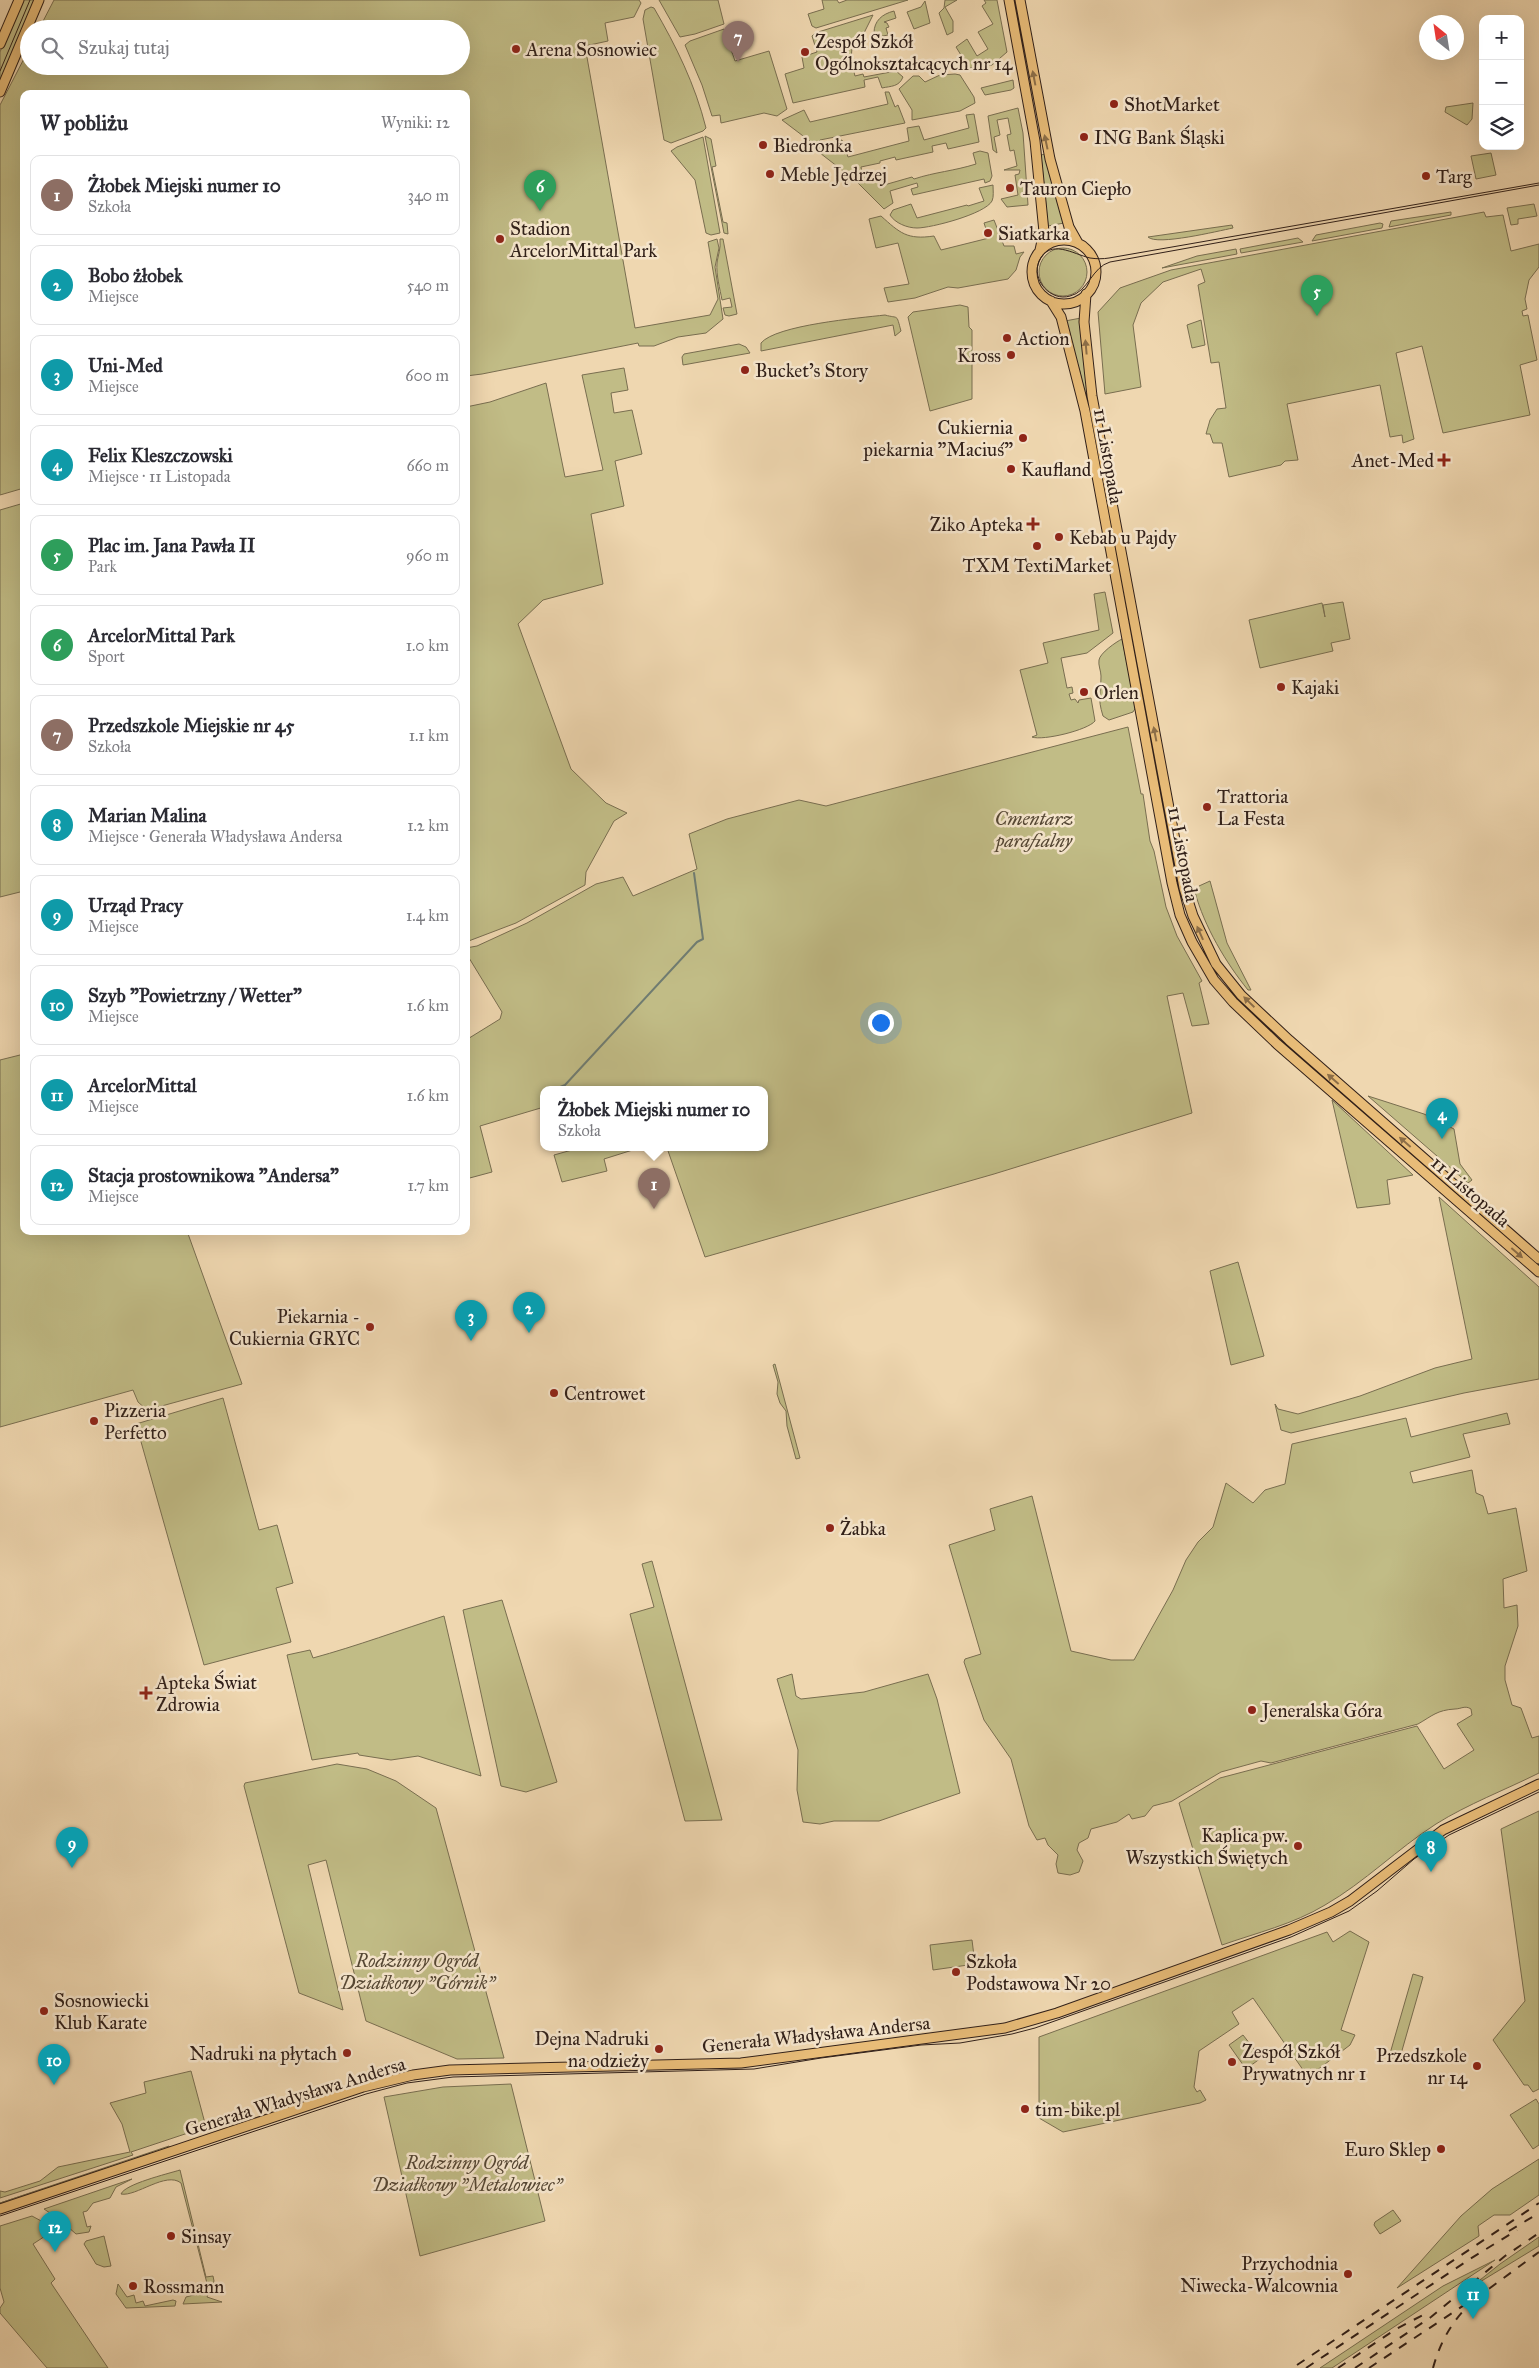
<!DOCTYPE html>
<html lang="pl">
<head>
<meta charset="utf-8">
<style>
  body { margin:0; font-family:"IM FELL Great Primer",serif; background:#f7f7f7; color:#2b2b33 }
  .controls { position:absolute; right:15px; top:15px; display:grid; overflow:hidden; border-radius:10px; box-shadow:0 5px 20px #0002 }
  .controls button { width:45px; height:45px; display:grid; place-items:center; padding:0; border:0; border-bottom:1px solid #e1e1e2; background:#fff; color:#2b2b33; font:25px sans-serif }
  .compass { position:absolute; left:1419px; top:15px; width:45px; height:45px; border-radius:50%; background:#fff; box-shadow:0 5px 20px #0002; rotate:330deg }
  .you { position:absolute; left:880px; top:1022px; width:18px; height:18px; margin:-12px; border:4px solid #fff; border-radius:50%; background:#1a73e8; box-shadow:0 0 0 8px #1a73e833 }
  .badge { display:grid; place-items:center; width:32px; height:32px; border-radius:50%; background:#0f766e; color:#fff; font-size:16px; font-weight:700 }
  .pin { position:absolute; translate:-50% -41px; filter:drop-shadow(0 1px 2px #0008) }
  .pin::after { content:''; position:absolute; top:26px; width:18px; height:15px; background:inherit; clip-path:polygon(0 0,100% 0,50% 100%) }
  .popup { position:absolute; left:540px; top:1086px; width:228px; height:65px; box-sizing:border-box; display:grid; place-content:center; border-radius:10px; background:#fff; filter:drop-shadow(0 1px 4px #0005); font-size:16px; white-space:nowrap; color:#7c7c81 }
  .popup b { font-size:19px; color:#2b2b33 }
  .popup::after { content:''; position:absolute; left:50%; top:100%; margin-left:-10px; border:10px solid transparent; border-top-color:#fff }
  .list { margin:0; padding:0; list-style:none }
  h2 { display:flex; justify-content:space-between; align-items:center; height:65px; margin:0; padding:0 20px; font-size:21px }
  h2 small { font-size:16px; font-weight:400; color:#7c7c81 }
  .list li { display:grid; grid-template-columns:32px 1fr auto; gap:15px; align-items:center; box-sizing:border-box; height:80px; margin:0 10px 10px; padding:0 10px; border:1px solid #e1e1e2; border-radius:10px }
  .list b { display:block; font-size:19px; white-space:nowrap }
  .list p { margin:0; font-size:16px; white-space:nowrap; color:#7c7c81 }
  .list em { font-size:16px; font-style:normal; color:#7c7c81 }
  .icon { flex:none; width:28px; height:28px; fill:none; stroke:currentColor; stroke-width:2; stroke-linecap:round; stroke-linejoin:round }
  .map { position:relative; flex:none; width:1539px; height:2368px; overflow:hidden }
  .search { position:absolute; background:#fff; box-shadow:0 5px 20px #0002; left:20px; top:20px; width:450px; height:55px; display:flex; align-items:center; gap:12px; box-sizing:border-box; padding:0 18px; border-radius:28px; color:#7c7c81; font-size:19px }
  .panel { position:absolute; background:#fff; box-shadow:0 5px 20px #0002; left:20px; top:90px; width:450px; height:1145px; border-radius:10px }
  .map>svg:first-child { display:block }
  .green { fill:#c1bc86; stroke:#796e50 }
  .lines { fill:none; stroke-linecap:round; stroke-linejoin:round }
  .stream { stroke:#707c71; stroke-width:2 }
  .major-casing { stroke:#312019; stroke-width:11 }
  .major { stroke:#e8bc78; stroke-width:9 }
  .tram { stroke:#312019; stroke-width:1 }
  .rail { stroke:#312019; stroke-width:2; stroke-dasharray:9 9; stroke-linecap:butt }
  .oneway { fill:#8c6e48 }
  .poi-dot { fill:#8f2418; stroke:#f5e5cc; stroke-width:2 }
  .labels { text-anchor:middle; stroke-width:5; stroke-linejoin:round; paint-order:stroke }
  .poi-label { font-size:19px; fill:#312019; stroke:#f5e5cc; text-anchor:start }
  .street-label { font-size:19px; fill:#312019; stroke:#f5e5cc }
  .park-label { font-size:19px; font-style:italic; fill:#554734; stroke:#f5e5cc }
</style>
</head>
<body>
<div class="map">
<svg width="1539" height="2368" viewBox="0 0 1539 2368">
  <rect width="100%" height="100%" fill="#efd7b0"/>
  <filter id="stains"><feTurbulence type="fractalNoise" baseFrequency=".004" numOctaves="4"/><feColorMatrix values="0 0 0 0 .2 0 0 0 0 .09 0 0 0 0 .02 0 0 0 .5 -.17"/></filter>
  <radialGradient id="worn" r=".72"><stop offset=".6" stop-color="#630" stop-opacity="0"/><stop offset="1" stop-color="#630" stop-opacity=".3"/></radialGradient>
  <path class="green" d="M 22,0 L 35,0 L 0,85 L 0,52 Z
    M 54,0 L 639,0 L 641,3 L 634,17 L 605,23 L 608,41 L 585,46 L 635,328 L 710,315 L 718,299 L 708,242 L 717,239 L 719,248 L 715,267 L 723,319 L 706,333 L 678,337 L 654,346 L 639,346 L 638,343 L 482,374 L 466,376 L 466,94 L 24,94 L 24,488 L 0,495 L 0,105 L 29,49 L 29,66 L 461,66 L 461,29 L 39,29 Z
    M 659,0 L 718,0 L 724,24 L 695,34 L 680,37 Z
    M 822,0 L 837,0 L 839,3 L 847,0 L 908,0 L 816,28 L 812,26 L 808,14 L 824,9 Z
    M 945,0 L 957,0 L 945,7 L 953,21 L 953,32 L 947,35 L 939,13 L 944,8 Z
    M 984,0 L 997,0 L 1007,52 L 992,65 L 969,68 L 956,47 L 967,39 L 977,56 L 988,49 L 978,32 L 993,24 L 982,6 L 986,3 Z
    M 925,1 L 930,23 L 914,29 L 907,12 L 921,7 Z
    M 651,7 L 654,8 C 676,46 695,84 706,128 L 703,131 L 671,143 L 664,140 L 643,19 L 645,10 Z
    M 894,11 L 896,18 L 884,22 L 887,23 L 889,27 L 886,28 L 888,35 L 878,37 L 874,33 C 874,21 882,14 894,11 Z
    M 873,15 L 864,33 L 852,47 L 851,61 L 855,76 L 863,74 L 864,77 L 896,71 L 903,77 C 899,87 891,86 882,88 L 878,77 L 864,80 L 865,87 L 793,103 L 785,74 L 804,68 L 802,57 L 817,52 L 812,36 L 815,33 Z
    M 724,29 L 735,61 L 769,51 L 787,109 L 777,116 L 764,113 L 721,123 L 720,115 L 712,116 L 702,85 L 685,45 L 690,41 Z
    M 955,74 L 960,75 L 974,97 L 975,103 L 960,111 L 912,120 L 912,110 L 899,89 L 913,76 L 919,76 L 925,82 L 940,75 Z
    M 1013,80 L 1014,88 L 1011,90 L 985,95 L 981,88 Z
    M 885,92 L 889,92 L 895,107 L 898,105 L 905,123 L 820,140 L 815,145 L 782,120 L 804,110 L 810,122 L 888,104 Z
    M 1473,103 L 1472,119 L 1467,125 L 1445,112 L 1446,107 Z
    M 1018,108 L 1023,133 L 1028,205 L 1007,207 L 1001,199 L 1018,195 L 1015,175 L 1019,174 L 1020,170 L 1004,170 L 1017,166 L 1014,150 L 1010,151 L 1007,135 L 1011,134 L 1008,118 L 997,120 L 1000,135 L 994,137 L 997,153 L 993,150 L 988,116 Z
    M 974,114 L 979,142 L 948,149 L 946,143 L 932,146 L 933,152 L 896,160 L 895,157 L 880,161 L 880,163 L 861,167 L 862,172 L 851,177 L 820,153 L 819,147 L 842,140 L 848,157 L 909,141 L 907,128 L 919,126 L 924,140 L 969,128 L 966,115 Z
    M 705,136 L 711,139 L 716,166 L 712,167 L 723,222 L 727,223 L 728,234 L 724,233 Z
    M 703,137 L 720,233 L 711,235 L 706,233 L 695,180 L 671,151 L 677,147 Z
    M 980,151 L 988,153 L 992,176 L 990,181 L 985,183 L 984,179 L 913,195 L 911,189 L 918,187 L 917,183 L 890,191 L 893,203 L 884,209 L 855,180 L 863,175 L 878,172 L 884,185 L 912,177 L 914,179 C 935,172 954,171 976,164 L 973,153 Z
    M 1491,153 L 1496,175 L 1476,179 L 1471,156 Z
    M 1045,154 L 1064,223 L 1048,226 L 1041,155 Z
    M 993,185 C 993,190 994,197 992,201 C 985,214 931,228 917,228 C 907,228 895,223 890,215 L 893,210 L 911,204 L 917,218 L 967,205 L 968,206 L 984,201 L 979,188 Z
    M 1534,204 L 1537,216 L 1518,219 L 1518,224 L 1511,225 L 1507,208 Z
    M 1451,212 L 1451,215 L 1389,227 L 1391,221 Z
    M 1484,212 L 1486,217 L 1503,215 L 1511,251 L 1539,244 L 1539,267 L 1529,280 L 1525,299 L 1527,309 L 1522,311 L 1523,316 L 1528,315 L 1537,360 L 1520,365 L 1530,415 L 1443,433 L 1422,346 L 1396,353 L 1414,439 L 1403,443 L 1402,435 L 1390,437 L 1380,385 L 1287,404 L 1298,460 L 1285,461 L 1281,465 L 1229,477 L 1222,443 L 1213,443 L 1210,434 L 1206,434 L 1210,420 L 1217,409 L 1226,408 L 1219,362 L 1211,363 L 1198,285 L 1205,282 L 1201,269 L 1163,282 L 1141,303 L 1133,325 L 1141,387 L 1105,394 L 1098,312 L 1120,288 L 1171,270 Z
    M 881,216 C 900,233 907,240 934,236 L 941,250 L 989,238 L 984,223 L 994,220 L 1004,246 L 1014,246 L 1016,254 L 1024,252 L 1020,257 L 1016,270 L 1008,279 L 958,288 L 948,287 L 915,298 L 888,302 L 884,288 L 909,284 L 898,243 L 876,248 L 869,219 Z
    M 1380,223 L 1383,224 L 1382,228 L 1312,241 L 1316,235 Z
    M 1232,225 L 1233,228 C 1218,231 1157,246 1148,237 Z
    M 1298,238 L 1303,242 L 1241,253 L 1240,249 Z
    M 720,239 L 723,239 L 737,314 L 729,316 L 725,315 L 723,308 L 732,307 L 730,298 L 722,300 C 720,289 716,275 717,263 C 718,255 721,249 720,239 Z
    M1039 272a24 24 0 1 1 48 0a24 24 0 1 1-48 0Z
    M 1236,249 L 1237,254 L 1162,268 L 1197,256 Z
    M 960,305 L 968,307 L 969,327 L 972,330 L 972,399 L 930,411 L 908,317 L 913,312 Z
    M 885,315 C 899,319 896,313 901,331 L 895,336 L 893,325 L 761,351 L 761,343 C 776,325 859,318 885,315 Z
    M 1081,318 L 1108,496 L 1105,497 L 1080,372 L 1065,321 Z
    M 1201,320 L 1205,345 L 1192,348 L 1187,325 Z
    M 739,344 L 746,347 L 750,353 L 683,365 L 682,357 L 684,354 Z
    M 624,368 L 628,390 L 611,393 L 614,413 L 632,410 L 642,454 L 615,461 L 624,506 L 591,514 L 603,584 L 543,600 L 518,624 L 571,769 L 606,803 L 627,813 L 614,821 L 586,872 L 585,885 L 516,923 L 466,942 L 466,407 L 490,402 L 546,383 L 565,477 L 603,470 L 582,375 Z
    M 24,503 L 24,891 L 0,897 L 0,510 Z
    M 1105,592 L 1113,633 L 1087,653 L 1061,658 L 1067,688 L 1072,687 L 1073,693 L 1069,694 L 1071,700 L 1075,699 L 1078,703 L 1079,700 L 1091,698 L 1095,721 C 1088,730 1043,741 1032,737 L 1037,735 L 1020,670 L 1048,663 L 1043,643 L 1099,630 L 1094,594 Z
    M 1343,602 L 1350,639 L 1331,643 L 1333,651 L 1260,668 L 1249,620 L 1322,603 L 1325,617 L 1323,605 Z
    M 1122,639 L 1136,707 L 1133,712 L 1109,720 L 1103,716 C 1097,697 1101,694 1101,676 C 1101,671 1098,665 1099,660 C 1100,653 1116,642 1122,639 Z
    M 1128,727 L 1141,794 L 1143,794 L 1150,841 L 1154,851 L 1166,907 L 1177,936 L 1202,981 L 1199,983 L 1209,1024 L 1192,1026 L 1183,993 L 1167,996 L 1192,1113 L 994,1174 L 705,1257 L 667,1148 L 764,1148 L 764,1090 L 544,1090 L 544,1107 L 480,1126 L 492,1172 L 466,1179 L 466,1040 L 500,1019 L 502,1012 L 466,953 L 466,948 L 477,946 L 527,923 L 596,884 L 623,877 L 633,896 L 697,869 L 689,834 L 727,819 L 799,800 L 826,806 Z
    M 1210,881 L 1227,943 L 1251,990 L 1248,990 C 1226,963 1204,926 1195,892 L 1199,886 Z
    M 1286,1041 L 1452,1186 L 1449,1189 L 1283,1044 Z
    M 24,1054 L 24,1231 L 187,1231 L 242,1384 L 147,1410 L 138,1402 L 133,1390 L 0,1427 L 0,1060 Z
    M 1368,1096 L 1424,1114 L 1454,1129 L 1460,1164 L 1472,1180 L 1468,1183 Z
    M 1332,1100 L 1413,1175 L 1387,1180 L 1390,1204 L 1357,1208 Z
    M 579,1148 L 639,1148 L 604,1159 L 607,1171 L 562,1182 L 554,1155 Z
    M 1439,1197 L 1539,1287 L 1539,1379 L 1464,1393 L 1291,1433 L 1281,1430 L 1275,1404 L 1278,1409 L 1298,1414 L 1360,1396 L 1435,1368 L 1472,1359 Z
    M 1238,1262 L 1264,1356 L 1231,1365 L 1210,1271 Z
    M 775,1364 L 800,1458 L 796,1459 L 787,1426 L 786,1411 L 780,1403 L 777,1394 L 778,1382 L 773,1365 Z
    M 223,1398 L 259,1530 L 277,1525 L 293,1583 L 276,1588 L 291,1642 L 204,1665 L 136,1424 Z
    M 1507,1413 L 1510,1424 L 1463,1434 L 1470,1457 L 1410,1472 L 1413,1483 L 1472,1470 L 1476,1493 L 1483,1496 L 1488,1514 L 1516,1508 L 1527,1571 L 1503,1579 L 1504,1608 L 1517,1605 L 1518,1626 L 1505,1666 L 1505,1680 L 1512,1705 L 1521,1708 L 1532,1738 L 1539,1736 L 1539,1773 C 1505,1790 1468,1804 1436,1824 C 1397,1849 1365,1882 1325,1905 C 1294,1924 1256,1933 1222,1945 L 1179,1803 L 1220,1778 L 1417,1726 L 1444,1769 L 1474,1750 L 1457,1724 L 1472,1715 L 1471,1709 C 1465,1705 1461,1709 1455,1709 C 1437,1710 1432,1716 1418,1724 L 1271,1763 L 1261,1761 L 1221,1772 L 1172,1801 L 1153,1806 L 1145,1816 L 1132,1819 L 1129,1814 L 1117,1822 L 1091,1829 L 1088,1838 L 1079,1843 L 1077,1850 L 1083,1861 L 1079,1872 L 1070,1875 L 1058,1873 L 1056,1864 L 1058,1855 L 1048,1845 L 1045,1838 L 1037,1840 L 1029,1826 L 1011,1759 L 984,1720 L 964,1662 L 965,1659 L 981,1654 L 949,1545 L 995,1530 L 990,1509 L 1032,1496 L 1071,1651 L 1111,1660 L 1134,1660 L 1173,1590 L 1186,1560 L 1198,1542 L 1213,1527 L 1226,1483 L 1253,1503 L 1265,1490 L 1285,1484 L 1292,1444 L 1406,1418 L 1411,1437 Z
    M 652,1561 L 722,1820 L 685,1821 L 630,1614 L 654,1607 L 642,1564 Z
    M 502,1600 L 557,1782 L 526,1792 L 501,1786 L 463,1610 Z
    M 444,1616 L 481,1776 L 418,1756 L 391,1760 L 359,1755 L 358,1753 L 312,1760 L 287,1655 L 310,1650 L 313,1658 C 357,1646 400,1630 444,1616 Z
    M 792,1674 L 796,1696 L 801,1699 L 864,1692 L 928,1674 L 937,1699 L 960,1793 L 879,1821 L 834,1821 L 820,1824 L 803,1822 L 797,1790 L 798,1750 L 777,1679 Z
    M 337,1764 L 367,1769 L 396,1781 L 436,1808 L 504,2058 L 457,2059 L 366,2021 L 326,1860 L 308,1865 L 343,2010 L 299,1993 L 244,1786 L 245,1783 Z
    M 1539,1811 L 1539,2089 L 1533,2092 L 1528,2085 L 1524,2085 L 1493,2040 L 1525,2001 L 1501,1829 Z
    M 1350,1931 L 1369,1942 L 1341,2030 L 1355,2035 L 1350,2045 L 1308,2077 L 1253,1998 L 1232,2012 L 1239,2024 L 1199,2051 L 1194,2087 L 1197,2092 L 1200,2090 L 1206,2100 L 1200,2103 L 1063,2132 L 1039,2118 L 1039,2037 L 1327,1932 L 1333,1942 Z
    M 972,1940 L 975,1964 L 933,1970 L 930,1945 Z
    M 1413,1974 L 1423,1977 L 1399,2061 L 1389,2057 Z
    M 1243,2035 L 1261,2058 L 1246,2069 L 1229,2045 Z
    M 191,2071 L 206,2127 L 131,2152 L 133,2155 L 0,2198 L 0,2191 L 5,2192 L 40,2181 L 58,2167 L 130,2152 L 122,2124 L 110,2103 L 146,2093 L 144,2082 Z
    M 511,2084 L 545,2221 L 420,2256 L 384,2097 L 443,2087 Z
    M 1536,2099 L 1539,2104 L 1539,2145 L 1533,2149 L 1510,2115 Z
    M 169,2146 L 170,2148 C 158,2154 141,2152 131,2162 L 97,2171 L 0,2203 Z
    M 1539,2159 L 1539,2195 L 1510,2215 L 1494,2215 L 1478,2226 L 1479,2236 L 1397,2288 L 1461,2216 L 1492,2189 Z
    M 180,2170 L 206,2277 L 213,2276 L 214,2281 L 207,2297 L 222,2302 L 183,2304 L 186,2297 L 209,2291 L 181,2183 C 166,2171 136,2197 121,2194 C 125,2184 167,2174 180,2170 Z
    M 132,2179 L 116,2187 L 110,2198 L 93,2203 L 87,2211 L 83,2212 L 87,2227 L 91,2226 L 89,2232 L 76,2234 L 59,2219 L 44,2209 Z
    M 1393,2210 L 1401,2221 L 1380,2234 L 1374,2225 L 1375,2222 Z
    M 32,2216 L 56,2229 L 33,2244 L 55,2279 L 51,2283 L 108,2368 L 47,2368 L 0,2313 L 0,2308 L 4,2302 L 0,2288 L 0,2226 Z
    M 104,2236 L 111,2266 L 104,2267 L 96,2264 L 84,2244 L 86,2241 Z
    M 1539,2237 L 1539,2246 L 1470,2288 L 1500,2264 Z
    M 1495,2260 L 1332,2368 L 1320,2368 L 1443,2286 Z
    M 118,2284 L 127,2297 L 134,2295 L 136,2303 L 143,2301 L 145,2306 L 173,2300 L 176,2301 L 175,2306 L 126,2308 L 116,2294 Z"/>
  <g class="lines">
    <path class="stream" d="M 553,1090 L 565,1085 L 697,942 L 703,939 L 694,873"/>
    <defs>
      <path id="major" d="M 1009,0 L 1035,141 L 1044,232 L 1040,250
        M 1020,0 L 1050,159 L 1069,227 L 1078,243
        M 0,44 L 19,0
        M 0,92 L 39,0
        M1032 272a32 32 0 1 1 64 0a32 32 0 1 1-64 0Z
        M 1086,294 L 1084,322 L 1092,396 L 1184,888 L 1193,916 L 1216,964 L 1241,995 L 1289,1040 L 1539,1259
        M 1051,301 L 1061,317 L 1085,411 L 1172,883 L 1180,915 L 1192,942 L 1214,980 L 1233,1002 L 1277,1044 L 1539,1272
        M 0,2209 L 363,2087 L 413,2075 L 450,2070 L 741,2063 L 1005,2028 L 1057,2013 L 1289,1930 L 1331,1912 L 1350,1901 L 1443,1830 L 1539,1784"/>
    </defs>
    <use href="#major" class="major-casing"/>
    <use href="#major" class="major"/>
    <path class="tram" d="M 0,71 L 30,0
      M 1539,183 L 1109,258 C 1103,259 1097,259 1090,258 C 1073,254 1050,238 1039,261 C 1031,280 1051,302 1070,296 C 1088,292 1092,267 1110,262 L 1539,185
      M 0,2216 L 366,2094 L 407,2083 L 453,2077 L 754,2069 L 821,2058 L 921,2045 L 960,2043 L 1012,2034 L 1035,2028 L 1291,1937 L 1349,1911 L 1377,1891 L 1414,1859 L 1449,1835 L 1539,1792"/>
    <path class="rail" d="M 1509,2231 L 1539,2213
      M 1297,2365 L 1539,2203
      M 1306,2368 L 1470,2259 L 1517,2230
      M 1338,2368 L 1396,2329 L 1423,2315
      M 1355,2368 L 1431,2317 L 1505,2256 L 1539,2233
      M 1369,2368 L 1490,2288 L 1539,2252
      M 1433,2368 C 1439,2346 1449,2326 1465,2309"/>
  </g>
  <defs><path id="oneway-solid" d="M-6-.8H1V-3.2L6.5 0L1 3.2V.8H-6Z" transform="scale(1.25)"/></defs>
  <g class="oneway">
    <use href="#oneway-solid" transform="translate(1034 78) rotate(-101)"/>
    <use href="#oneway-solid" transform="translate(1046 142) rotate(-102)"/>
    <use href="#oneway-solid" transform="translate(1086 347) rotate(-95)"/>
    <use href="#oneway-solid" transform="translate(1155 734) rotate(-101)"/>
    <use href="#oneway-solid" transform="translate(1200 933) rotate(-114)"/>
    <use href="#oneway-solid" transform="translate(1249 1002) rotate(-136)"/>
    <use href="#oneway-solid" transform="translate(1333 1079) rotate(-139)"/>
    <use href="#oneway-solid" transform="translate(1405 1142) rotate(-139)"/>
    <use href="#oneway-solid" transform="translate(1517 1253) rotate(41)"/>
  </g>
  <g class="poi-dot">
    <circle cx="516" cy="49" r="5"/>
    <circle cx="805" cy="52" r="5"/>
    <circle cx="1114" cy="104" r="5"/>
    <circle cx="1084" cy="137" r="5"/>
    <circle cx="763" cy="145" r="5"/>
    <circle cx="770" cy="174" r="5"/>
    <circle cx="1426" cy="176" r="5"/>
    <circle cx="1010" cy="188" r="5"/>
    <circle cx="988" cy="233" r="5"/>
    <circle cx="500" cy="239" r="5"/>
    <circle cx="1007" cy="338" r="5"/>
    <circle cx="1011" cy="355" r="5"/>
    <circle cx="745" cy="370" r="5"/>
    <circle cx="1023" cy="438" r="5"/>
    <path d="M1441.5 452.5h5v5h5v5h-5v5h-5v-5h-5v-5h5z"/>
    <circle cx="1011" cy="469" r="5"/>
    <path d="M1030.5 516.5h5v5h5v5h-5v5h-5v-5h-5v-5h5z"/>
    <circle cx="1059" cy="537" r="5"/>
    <circle cx="1037" cy="546" r="5"/>
    <circle cx="1281" cy="687" r="5"/>
    <circle cx="1084" cy="692" r="5"/>
    <circle cx="1207" cy="807" r="5"/>
    <circle cx="370" cy="1327" r="5"/>
    <circle cx="554" cy="1393" r="5"/>
    <circle cx="94" cy="1421" r="5"/>
    <circle cx="830" cy="1528" r="5"/>
    <path d="M143.5 1685.5h5v5h5v5h-5v5h-5v-5h-5v-5h5z"/>
    <circle cx="1252" cy="1710" r="5"/>
    <circle cx="1298" cy="1846" r="5"/>
    <circle cx="956" cy="1972" r="5"/>
    <circle cx="44" cy="2011" r="5"/>
    <circle cx="659" cy="2049" r="5"/>
    <circle cx="347" cy="2053" r="5"/>
    <circle cx="1232" cy="2062" r="5"/>
    <circle cx="1477" cy="2066" r="5"/>
    <circle cx="1025" cy="2109" r="5"/>
    <circle cx="1441" cy="2149" r="5"/>
    <circle cx="171" cy="2236" r="5"/>
    <circle cx="1348" cy="2274" r="5"/>
    <circle cx="133" cy="2286" r="5"/>
  </g>
  <g class="labels">
    <g class="poi-label">
      <text x="815" y="48">Zespół Szkół<tspan x="815" dy="22">Ogólnokształcących nr 14</tspan></text>
      <text x="526" y="56">Arena Sosnowiec</text>
      <text x="1124" y="111">ShotMarket</text>
      <text x="1094" y="144">ING Bank Śląski</text>
      <text x="773" y="152">Biedronka</text>
      <text x="780" y="181">Meble Jędrzej</text>
      <text x="1436" y="183">Targ</text>
      <text x="1020" y="195">Tauron Ciepło</text>
      <text x="510" y="235">Stadion<tspan x="510" dy="22">ArcelorMittal Park</tspan></text>
      <text x="998" y="240">Siatkarka</text>
      <text x="1017" y="345">Action</text>
      <text x="1001" y="362" text-anchor="end">Kross</text>
      <text x="755" y="377">Bucket's Story</text>
      <text x="1013" y="434" text-anchor="end">Cukiernia<tspan x="1013" dy="22">piekarnia "Maciuś"</tspan></text>
      <text x="1434" y="467" text-anchor="end">Anet-Med</text>
      <text x="1021" y="476">Kaufland</text>
      <text x="1023" y="531" text-anchor="end">Ziko Apteka</text>
      <text x="1069" y="544">Kebab u Pajdy</text>
      <text x="1037" y="572" text-anchor="middle">TXM TextiMarket</text>
      <text x="1291" y="694">Kajaki</text>
      <text x="1094" y="699">Orlen</text>
      <text x="1217" y="803">Trattoria<tspan x="1217" dy="22">La Festa</tspan></text>
      <text x="360" y="1323" text-anchor="end">Piekarnia -<tspan x="360" dy="22">Cukiernia GRYC</tspan></text>
      <text x="564" y="1400">Centrowet</text>
      <text x="104" y="1417">Pizzeria<tspan x="104" dy="22">Perfetto</tspan></text>
      <text x="840" y="1535">Żabka</text>
      <text x="156" y="1689">Apteka Świat<tspan x="156" dy="22">Zdrowia</tspan></text>
      <text x="1262" y="1717">Jeneralska Góra</text>
      <text x="1288" y="1842" text-anchor="end">Kaplica pw.<tspan x="1288" dy="22">Wszystkich Świętych</tspan></text>
      <text x="966" y="1968">Szkoła<tspan x="966" dy="22">Podstawowa Nr 20</tspan></text>
      <text x="54" y="2007">Sosnowiecki<tspan x="54" dy="22">Klub Karate</tspan></text>
      <text x="649" y="2045" text-anchor="end">Dejna Nadruki<tspan x="649" dy="22">na odzieży</tspan></text>
      <text x="1242" y="2058">Zespół Szkół<tspan x="1242" dy="22">Prywatnych nr 1</tspan></text>
      <text x="337" y="2060" text-anchor="end">Nadruki na płytach</text>
      <text x="1467" y="2062" text-anchor="end">Przedszkole<tspan x="1467" dy="22">nr 14</tspan></text>
      <text x="1035" y="2116">tim-bike.pl</text>
      <text x="1431" y="2156" text-anchor="end">Euro Sklep</text>
      <text x="181" y="2243">Sinsay</text>
      <text x="1338" y="2270" text-anchor="end">Przychodnia<tspan x="1338" dy="22">Niwecka-Walcownia</tspan></text>
      <text x="143" y="2293">Rossmann</text>
    </g>
    <g class="street-label">
      <text transform="translate(1109 456) rotate(80)" y="7">11 Listopada</text>
      <text transform="translate(1184 854) rotate(79)" y="7">11 Listopada</text>
      <text transform="translate(1471 1191) rotate(41)" y="7">11 Listopada</text>
      <text transform="translate(816 2034) rotate(-6)" y="7">Generała Władysława Andersa</text>
      <text transform="translate(295 2096) rotate(-17)" y="7">Generała Władysława Andersa</text>
    </g>
    <g class="park-label">
      <text x="1034" y="825">Cmentarz<tspan x="1034" dy="22">parafialny</tspan></text>
      <text x="417" y="1967">Rodzinny Ogród<tspan x="417" dy="22">Działkowy "Górnik"</tspan></text>
      <text x="467" y="2169">Rodzinny Ogród<tspan x="467" dy="22">Działkowy "Metalowiec"</tspan></text>
    </g>
  </g>
  <rect width="100%" height="100%" filter="url(#stains)"/>
  <rect width="100%" height="100%" fill="url(#worn)"/>
</svg>
<div class="controls">
<button>+</button>
<button>−</button>
<button><svg class="icon" aria-label="layers" viewBox="0 0 24 24"><path d="M12 4l9 5-9 5-9-5zM3 14l9 5 9-5"/></svg></button>
</div>
<svg class="compass" viewBox="-18 -18 36 36"><path d="M0-13l5 13h-10z" fill="#e53935"/><path d="M0 13l5-13h-10z" fill="#7c7c81"/></svg>
<div class="you"></div>
<div class="pin badge" style="left:654px;top:1209px;background:#8d6e63">1</div>
<div class="popup"><b>Żłobek Miejski numer 10</b>Szkoła</div>
<div class="pin badge" style="left:529px;top:1333px;background:#0f9aa8">2</div>
<div class="pin badge" style="left:471px;top:1341px;background:#0f9aa8">3</div>
<div class="pin badge" style="left:1442px;top:1139px;background:#0f9aa8">4</div>
<div class="pin badge" style="left:1317px;top:316px;background:#2e9e5b">5</div>
<div class="pin badge" style="left:540px;top:211px;background:#2e9e5b">6</div>
<div class="pin badge" style="left:738px;top:62px;background:#8d6e63">7</div>
<div class="pin badge" style="left:1431px;top:1872px;background:#0f9aa8">8</div>
<div class="pin badge" style="left:72px;top:1868px;background:#0f9aa8">9</div>
<div class="pin badge" style="left:54px;top:2085px;background:#0f9aa8">10</div>
<div class="pin badge" style="left:1473px;top:2319px;background:#0f9aa8">11</div>
<div class="pin badge" style="left:55px;top:2252px;background:#0f9aa8">12</div>
<div class="search"><svg class="icon" aria-label="search" viewBox="0 0 24 24"><circle cx="10" cy="10" r="6"/><path d="M15 15l6 6"/></svg>Szukaj tutaj</div>
<section class="panel">
<h2>W pobliżu<small>Wyniki: 12</small></h2>
<ul class="list">
<li><span class="badge" style="background:#8d6e63">1</span><div><b>Żłobek Miejski numer 10</b><p>Szkoła</p></div><em>340 m</em></li>
<li><span class="badge" style="background:#0f9aa8">2</span><div><b>Bobo żłobek</b><p>Miejsce</p></div><em>540 m</em></li>
<li><span class="badge" style="background:#0f9aa8">3</span><div><b>Uni-Med</b><p>Miejsce</p></div><em>600 m</em></li>
<li><span class="badge" style="background:#0f9aa8">4</span><div><b>Felix Kleszczowski</b><p>Miejsce · 11 Listopada</p></div><em>660 m</em></li>
<li><span class="badge" style="background:#2e9e5b">5</span><div><b>Plac im. Jana Pawła II</b><p>Park</p></div><em>960 m</em></li>
<li><span class="badge" style="background:#2e9e5b">6</span><div><b>ArcelorMittal Park</b><p>Sport</p></div><em>1.0 km</em></li>
<li><span class="badge" style="background:#8d6e63">7</span><div><b>Przedszkole Miejskie nr 45</b><p>Szkoła</p></div><em>1.1 km</em></li>
<li><span class="badge" style="background:#0f9aa8">8</span><div><b>Marian Malina</b><p>Miejsce · Generała Władysława Andersa</p></div><em>1.2 km</em></li>
<li><span class="badge" style="background:#0f9aa8">9</span><div><b>Urząd Pracy</b><p>Miejsce</p></div><em>1.4 km</em></li>
<li><span class="badge" style="background:#0f9aa8">10</span><div><b>Szyb &quot;Powietrzny / Wetter&quot;</b><p>Miejsce</p></div><em>1.6 km</em></li>
<li><span class="badge" style="background:#0f9aa8">11</span><div><b>ArcelorMittal</b><p>Miejsce</p></div><em>1.6 km</em></li>
<li><span class="badge" style="background:#0f9aa8">12</span><div><b>Stacja prostownikowa &quot;Andersa&quot;</b><p>Miejsce</p></div><em>1.7 km</em></li>
</ul>
</section>
</div>
</body>
</html>
